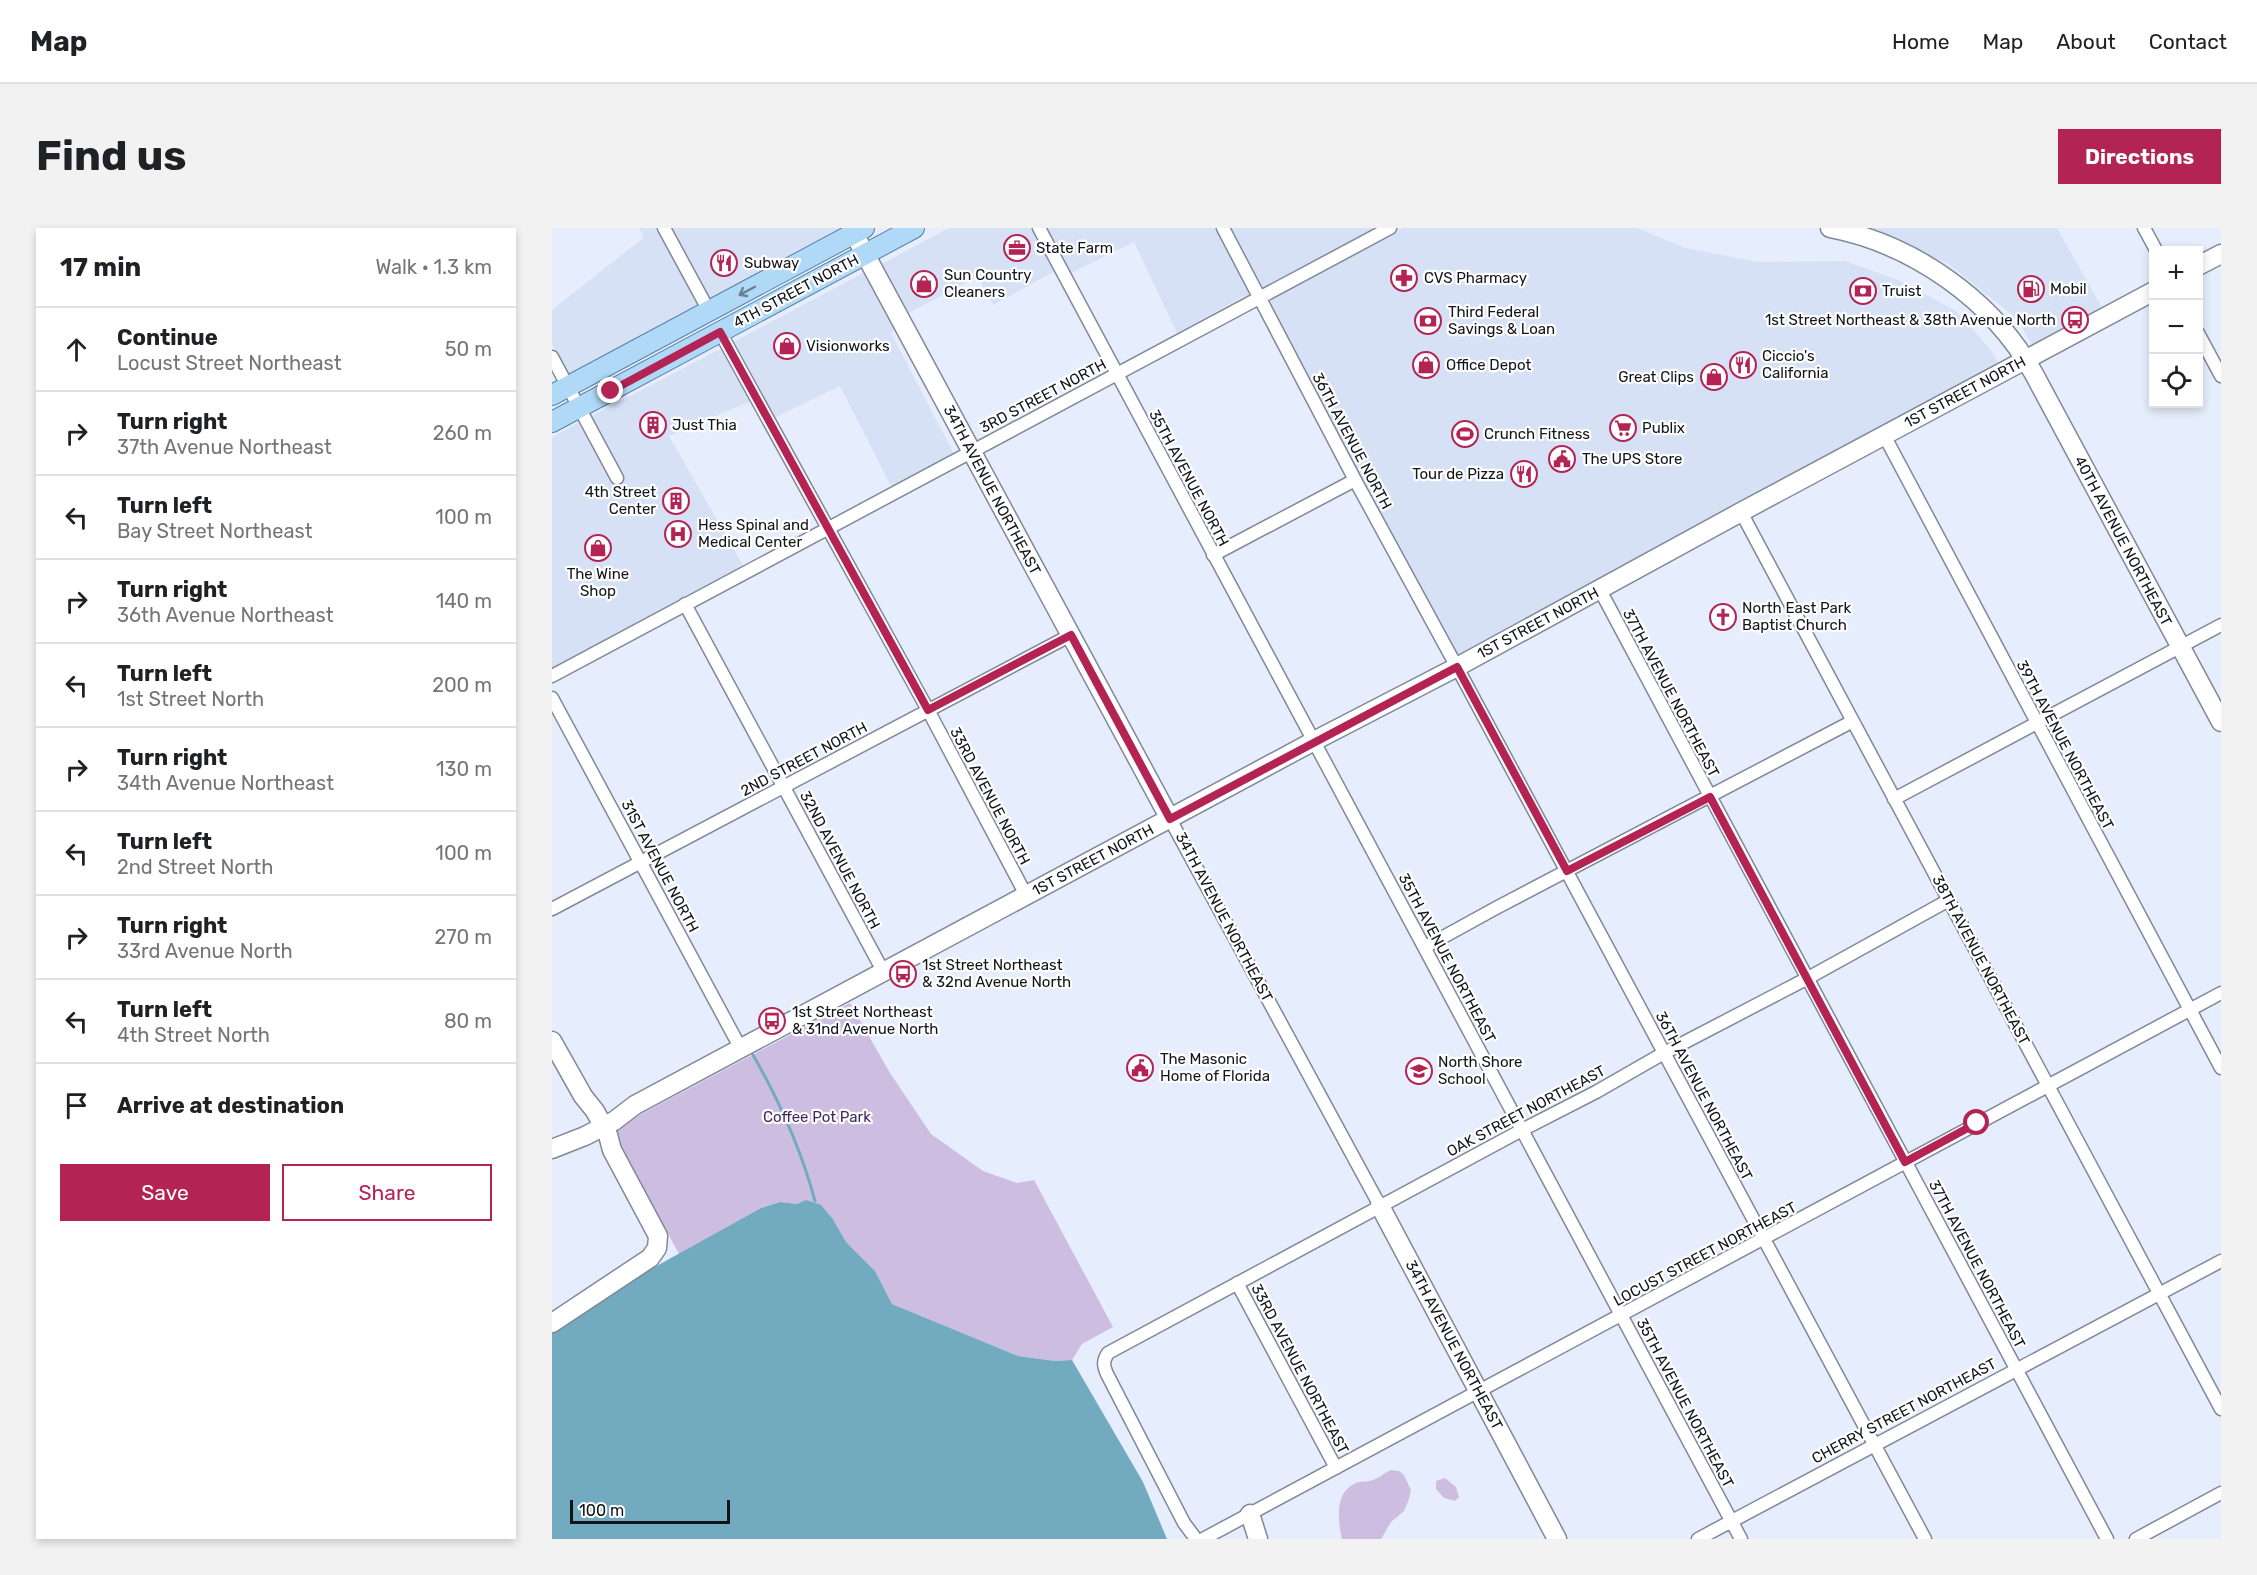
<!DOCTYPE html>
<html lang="en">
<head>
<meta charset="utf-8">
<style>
  body { margin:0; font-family:Rubik,sans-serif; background:#f2f2f2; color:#202124 }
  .controls { position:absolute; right:18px; top:18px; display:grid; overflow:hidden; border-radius:0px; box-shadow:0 3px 9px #0003 }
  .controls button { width:54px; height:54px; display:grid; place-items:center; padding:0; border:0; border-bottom:2px solid #e0e0e0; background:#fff; color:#202124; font:30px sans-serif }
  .scale { position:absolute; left:18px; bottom:15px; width:160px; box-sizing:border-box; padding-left:6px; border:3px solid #111419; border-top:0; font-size:16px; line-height:21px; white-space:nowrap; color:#111419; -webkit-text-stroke:4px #fff; paint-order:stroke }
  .stop { position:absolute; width:18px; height:18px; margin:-14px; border:4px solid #b32354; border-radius:50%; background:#fff }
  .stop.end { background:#b32354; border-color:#fff; box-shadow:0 2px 6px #0008 }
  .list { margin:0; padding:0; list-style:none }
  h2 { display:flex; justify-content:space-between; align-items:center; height:78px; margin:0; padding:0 24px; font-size:26px }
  h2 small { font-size:20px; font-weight:400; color:#757577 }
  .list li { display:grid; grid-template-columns:39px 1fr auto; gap:18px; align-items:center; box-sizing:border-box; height:84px; padding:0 24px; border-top:2px solid #e0e0e0 }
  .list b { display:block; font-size:22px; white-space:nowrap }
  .list p { margin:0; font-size:20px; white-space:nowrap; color:#757577 }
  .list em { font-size:20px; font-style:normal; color:#757577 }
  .actions { display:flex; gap:12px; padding:18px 24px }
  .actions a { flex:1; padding:14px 0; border:2px solid #b32354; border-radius:0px; text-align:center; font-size:21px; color:#b32354 }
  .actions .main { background:#b32354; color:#fff }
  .icon { flex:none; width:33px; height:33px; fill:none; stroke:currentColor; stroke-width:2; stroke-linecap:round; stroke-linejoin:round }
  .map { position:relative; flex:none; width:1669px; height:1311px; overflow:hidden; border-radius:0px }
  header { display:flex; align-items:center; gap:36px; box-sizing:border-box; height:84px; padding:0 30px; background:#fff; border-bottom:2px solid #e0e0e0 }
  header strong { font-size:28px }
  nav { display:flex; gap:33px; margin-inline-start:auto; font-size:21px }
  .intro { display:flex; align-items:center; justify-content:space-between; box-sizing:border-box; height:144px; padding:0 36px }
  h1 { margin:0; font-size:42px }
  .button { padding:15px 27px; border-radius:0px; background:#b32354; color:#fff; font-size:21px; font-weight:700 }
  main { display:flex; gap:36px; padding:0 36px }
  aside { flex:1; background:#fff; border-radius:0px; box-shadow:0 3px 9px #0003 }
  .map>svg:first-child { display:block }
  .built { fill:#d6e1f6 }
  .green { fill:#cdbde1 }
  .water { fill:#72aabf }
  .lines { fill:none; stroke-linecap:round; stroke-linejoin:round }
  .stream { stroke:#72aabf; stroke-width:3 }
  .street-casing { stroke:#818896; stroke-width:15 }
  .secondary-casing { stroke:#818896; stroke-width:21 }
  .primary-casing { stroke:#5782a6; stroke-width:22 }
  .street { stroke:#fff; stroke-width:12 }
  .secondary { stroke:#fff; stroke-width:18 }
  .primary { stroke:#b0d8f7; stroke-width:20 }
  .oneway { stroke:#688093 }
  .route { stroke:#b32354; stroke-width:8 }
  .labels { text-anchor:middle; stroke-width:4.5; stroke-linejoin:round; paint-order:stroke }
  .poi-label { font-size:15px; fill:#111419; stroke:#fff; text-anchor:start }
  .street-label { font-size:15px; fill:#111419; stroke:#fff }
  .park-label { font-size:15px; fill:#43285e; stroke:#fff }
</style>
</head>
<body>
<header>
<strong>Map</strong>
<nav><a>Home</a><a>Map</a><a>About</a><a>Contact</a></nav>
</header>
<div class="intro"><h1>Find us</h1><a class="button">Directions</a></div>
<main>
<aside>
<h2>17 min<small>Walk · 1.3 km</small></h2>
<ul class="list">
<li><svg class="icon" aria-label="ahead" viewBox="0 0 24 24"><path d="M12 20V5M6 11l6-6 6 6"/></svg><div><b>Continue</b><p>Locust Street Northeast</p></div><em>50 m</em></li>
<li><svg class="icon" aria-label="right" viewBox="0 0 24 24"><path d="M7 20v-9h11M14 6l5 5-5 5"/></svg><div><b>Turn right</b><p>37th Avenue Northeast</p></div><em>260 m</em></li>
<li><svg class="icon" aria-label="left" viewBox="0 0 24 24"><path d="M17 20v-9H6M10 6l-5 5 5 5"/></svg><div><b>Turn left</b><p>Bay Street Northeast</p></div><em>100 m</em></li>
<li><svg class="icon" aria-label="right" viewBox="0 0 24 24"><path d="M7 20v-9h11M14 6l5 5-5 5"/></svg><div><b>Turn right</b><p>36th Avenue Northeast</p></div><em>140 m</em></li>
<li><svg class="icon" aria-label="left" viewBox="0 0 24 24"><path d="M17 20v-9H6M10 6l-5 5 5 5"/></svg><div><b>Turn left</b><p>1st Street North</p></div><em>200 m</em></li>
<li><svg class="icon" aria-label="right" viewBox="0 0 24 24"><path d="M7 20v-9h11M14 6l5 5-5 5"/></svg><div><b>Turn right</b><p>34th Avenue Northeast</p></div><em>130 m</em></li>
<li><svg class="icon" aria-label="left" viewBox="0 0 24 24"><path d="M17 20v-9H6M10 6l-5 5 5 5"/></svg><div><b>Turn left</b><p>2nd Street North</p></div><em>100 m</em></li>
<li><svg class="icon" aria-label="right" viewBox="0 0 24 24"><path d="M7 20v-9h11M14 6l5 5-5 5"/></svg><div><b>Turn right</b><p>33rd Avenue North</p></div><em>270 m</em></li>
<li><svg class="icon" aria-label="left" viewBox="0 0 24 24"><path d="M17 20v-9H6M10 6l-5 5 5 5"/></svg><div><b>Turn left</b><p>4th Street North</p></div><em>80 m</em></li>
<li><svg class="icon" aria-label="arrive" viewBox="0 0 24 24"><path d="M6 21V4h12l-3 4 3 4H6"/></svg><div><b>Arrive at destination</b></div></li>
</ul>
<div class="actions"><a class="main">Save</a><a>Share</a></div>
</aside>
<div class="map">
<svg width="1669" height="1311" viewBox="0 0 1669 1311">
  <rect width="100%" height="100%" fill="#e6eefd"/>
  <path class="built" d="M 88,0 L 105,0 L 149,81 L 18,150 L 0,116 L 0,82 L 91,10 Z
    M 119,0 L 292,0 L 160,75 Z
    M 397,0 L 480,0 L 503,43 L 441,77 L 428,53 L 421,51 L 353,87 L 326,38 Z
    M 495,0 L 664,0 L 700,68 L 696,70 L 694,67 L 625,105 L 582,14 L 519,45 Z
    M 678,0 L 826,0 L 711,62 Z
    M 850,0 L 1085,0 L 1133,20 L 1206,34 L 1293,33 L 1349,53 L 1404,83 L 1439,122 L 1448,138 L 908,431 L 808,249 L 716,72 Z
    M 1306,0 L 1505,0 L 1552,83 L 1482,120 L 1464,90 L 1395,35 Z
    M 315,43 L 346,101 L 339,105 L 402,226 L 340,260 L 288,158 L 222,190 L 181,114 Z
    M 170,120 L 199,173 L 117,208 L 192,339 L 0,441 L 0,209 L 27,194 L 63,258 L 73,252 L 38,189 Z"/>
  <path class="green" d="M 298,775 L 338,845 L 379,906 L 431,943 L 465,955 L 482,952 L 561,1099 L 530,1116 L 520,1132 L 503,1133 L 466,1128 L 340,1076 L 323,1043 L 294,1014 L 279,990 L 254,972 L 245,976 L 228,974 L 209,980 L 127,1026 L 65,911 L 66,901 L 80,891 Z
    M 839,1242 L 847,1243 L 852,1247 L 859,1262 L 857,1271 L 852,1283 L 839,1294 L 829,1311 L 790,1311 C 786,1293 782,1264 804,1255 C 808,1253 813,1254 818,1253 C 826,1251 832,1245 839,1242 Z
    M 893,1250 L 904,1259 L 907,1269 L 903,1273 L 892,1270 L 884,1261 L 884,1253 Z"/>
  <path class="water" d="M 254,972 L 269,977 L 280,990 L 294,1014 L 323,1043 L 340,1076 L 466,1128 L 503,1133 L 520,1132 L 591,1254 L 615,1311 L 0,1311 L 0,1105 L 74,1055 L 209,980 L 228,974 L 245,976 Z"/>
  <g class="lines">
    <path class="stream" d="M 201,827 C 228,874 249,921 263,973"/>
    <defs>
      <path id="street" d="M 112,0 L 157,83
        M 487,0 L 1189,1311
        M 671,0 L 803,252 L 913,454 L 1373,1311
        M 1592,0 L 1604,22
        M 168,104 L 376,482 L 474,667
        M 1646,105 L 1669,148
        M 0,129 L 65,250
        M 1332,207 L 1669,840
        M 1189,284 L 1669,1181
        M 661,327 L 803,252
        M 1048,362 L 1555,1311
        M 133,376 L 331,743
        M 0,448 L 838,0
        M 0,470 L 189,821
        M 1342,571 L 1669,397
        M 618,591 L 828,978
        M 0,681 L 519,407
        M 873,719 L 944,680 L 1301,493
        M 685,1055 L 784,1240
        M 644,1311 L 632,1295 L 555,1146 C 551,1137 551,1133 556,1125 L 970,902 L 1044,864 L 1112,825 L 1256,750 L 1397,672
        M 651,1311 L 1669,765
        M 1146,1311 L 1669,1033
        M 1584,1311 L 1669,1265"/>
      <path id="secondary" d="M 299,0 L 618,591
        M 1278,0 C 1361,16 1441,72 1482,146 L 1669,494
        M 1646,38 L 1669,26
        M 0,813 L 31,868 L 43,883 L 56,907 L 60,922 L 106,1008 L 105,1020 L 98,1030 L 0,1095
        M 0,921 L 33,908 L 62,893 L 83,877 L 762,513 L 905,439 L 1189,284 L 1602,63
        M 828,978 L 1005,1311
        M 698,1286 L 706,1311"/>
      <path id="primary" d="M 0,167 L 312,0
        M 0,194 L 362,0"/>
    </defs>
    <use href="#street" class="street-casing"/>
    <use href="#secondary" class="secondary-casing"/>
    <use href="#primary" class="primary-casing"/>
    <use href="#street" class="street"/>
    <use href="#secondary" class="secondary"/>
    <use href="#primary" class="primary"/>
  </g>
  <defs><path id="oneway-shaft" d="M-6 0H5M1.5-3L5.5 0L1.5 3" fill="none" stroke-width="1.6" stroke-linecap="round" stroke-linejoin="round" transform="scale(1.5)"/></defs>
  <use class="oneway" href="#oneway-shaft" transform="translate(195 63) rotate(152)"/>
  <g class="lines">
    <path class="route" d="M 59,163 L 168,104 L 376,482 L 519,407 L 618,591 L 905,439 L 1015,643 L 1158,569 L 1353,934 L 1425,895"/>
  </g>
  <defs>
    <symbol id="office-ring" viewBox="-11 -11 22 22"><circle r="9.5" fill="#fff" stroke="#b32354" stroke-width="1.5"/><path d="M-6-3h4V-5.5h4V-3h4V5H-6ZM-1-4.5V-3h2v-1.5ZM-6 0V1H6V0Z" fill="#b32354"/></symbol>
    <symbol id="restaurant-ring" viewBox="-11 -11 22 22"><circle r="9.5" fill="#fff" stroke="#b32354" stroke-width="1.5"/><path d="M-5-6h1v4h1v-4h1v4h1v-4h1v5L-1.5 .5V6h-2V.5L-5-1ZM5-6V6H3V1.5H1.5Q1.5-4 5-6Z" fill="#b32354"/></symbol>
    <symbol id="pharmacy-ring" viewBox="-11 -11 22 22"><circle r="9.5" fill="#fff" stroke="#b32354" stroke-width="1.5"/><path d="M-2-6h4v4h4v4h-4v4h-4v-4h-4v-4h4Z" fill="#b32354"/></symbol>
    <symbol id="shop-ring" viewBox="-11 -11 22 22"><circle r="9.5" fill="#fff" stroke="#b32354" stroke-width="1.5"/><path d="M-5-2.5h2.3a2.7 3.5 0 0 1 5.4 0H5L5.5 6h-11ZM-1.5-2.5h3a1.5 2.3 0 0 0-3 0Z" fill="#b32354"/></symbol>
    <symbol id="fuel-ring" viewBox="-11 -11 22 22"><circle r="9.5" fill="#fff" stroke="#b32354" stroke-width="1.5"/><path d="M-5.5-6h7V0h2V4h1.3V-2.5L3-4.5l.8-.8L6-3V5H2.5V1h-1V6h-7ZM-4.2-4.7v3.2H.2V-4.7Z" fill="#b32354"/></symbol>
    <symbol id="bank-ring" viewBox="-11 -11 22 22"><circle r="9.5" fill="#fff" stroke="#b32354" stroke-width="1.5"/><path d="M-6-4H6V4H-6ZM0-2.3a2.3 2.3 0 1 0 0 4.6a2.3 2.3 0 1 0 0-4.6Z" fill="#b32354"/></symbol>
    <symbol id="bus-ring" viewBox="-11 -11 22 22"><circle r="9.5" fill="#fff" stroke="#b32354" stroke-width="1.5"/><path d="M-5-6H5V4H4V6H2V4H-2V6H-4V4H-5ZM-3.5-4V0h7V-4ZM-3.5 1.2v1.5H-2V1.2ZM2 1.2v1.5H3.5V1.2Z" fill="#b32354"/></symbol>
    <symbol id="building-ring" viewBox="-11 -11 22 22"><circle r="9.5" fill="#fff" stroke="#b32354" stroke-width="1.5"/><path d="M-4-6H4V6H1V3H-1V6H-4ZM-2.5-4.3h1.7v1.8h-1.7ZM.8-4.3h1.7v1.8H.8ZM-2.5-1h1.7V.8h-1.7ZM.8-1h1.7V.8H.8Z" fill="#b32354"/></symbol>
    <symbol id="supermarket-ring" viewBox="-11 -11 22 22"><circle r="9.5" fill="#fff" stroke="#b32354" stroke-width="1.5"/><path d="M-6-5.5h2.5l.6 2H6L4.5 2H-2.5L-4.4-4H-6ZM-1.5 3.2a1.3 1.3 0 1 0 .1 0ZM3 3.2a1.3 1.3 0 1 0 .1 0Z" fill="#b32354"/></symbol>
    <symbol id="stadium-ring" viewBox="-11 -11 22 22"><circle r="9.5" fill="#fff" stroke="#b32354" stroke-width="1.5"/><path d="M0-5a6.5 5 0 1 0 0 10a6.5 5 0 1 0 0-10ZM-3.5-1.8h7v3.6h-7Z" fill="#b32354"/></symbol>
    <symbol id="civic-ring" viewBox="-11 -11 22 22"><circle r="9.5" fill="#fff" stroke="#b32354" stroke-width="1.5"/><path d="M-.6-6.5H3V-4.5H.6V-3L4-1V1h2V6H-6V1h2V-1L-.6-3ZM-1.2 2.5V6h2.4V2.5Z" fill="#b32354"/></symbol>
    <symbol id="hospital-ring" viewBox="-11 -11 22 22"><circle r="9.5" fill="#fff" stroke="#b32354" stroke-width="1.5"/><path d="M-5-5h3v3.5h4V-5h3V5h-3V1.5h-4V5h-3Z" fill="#b32354"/></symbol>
    <symbol id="church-ring" viewBox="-11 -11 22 22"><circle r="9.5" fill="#fff" stroke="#b32354" stroke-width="1.5"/><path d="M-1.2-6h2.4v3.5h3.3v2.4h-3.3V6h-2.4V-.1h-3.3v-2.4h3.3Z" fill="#b32354"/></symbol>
    <symbol id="school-ring" viewBox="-11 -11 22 22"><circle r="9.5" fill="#fff" stroke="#b32354" stroke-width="1.5"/><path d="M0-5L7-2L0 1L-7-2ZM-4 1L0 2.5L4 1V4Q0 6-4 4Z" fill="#b32354"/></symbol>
  </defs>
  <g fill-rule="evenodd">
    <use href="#office-ring" x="450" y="5" width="30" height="30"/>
    <use href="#restaurant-ring" x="157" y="20" width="30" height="30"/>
    <use href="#pharmacy-ring" x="837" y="35" width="30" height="30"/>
    <use href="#shop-ring" x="357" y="41" width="30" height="30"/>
    <use href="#fuel-ring" x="1464" y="46" width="30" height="30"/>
    <use href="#bank-ring" x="1296" y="48" width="30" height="30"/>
    <use href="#bus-ring" x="1508" y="77" width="30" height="30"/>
    <use href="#bank-ring" x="861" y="78" width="30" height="30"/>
    <use href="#shop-ring" x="220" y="103" width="30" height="30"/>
    <use href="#shop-ring" x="859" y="122" width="30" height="30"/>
    <use href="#restaurant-ring" x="1176" y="122" width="30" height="30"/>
    <use href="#shop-ring" x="1147" y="134" width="30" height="30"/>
    <use href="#building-ring" x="86" y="182" width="30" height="30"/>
    <use href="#supermarket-ring" x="1056" y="185" width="30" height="30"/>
    <use href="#stadium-ring" x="898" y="191" width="30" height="30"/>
    <use href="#civic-ring" x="995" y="216" width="30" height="30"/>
    <use href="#restaurant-ring" x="957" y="231" width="30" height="30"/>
    <use href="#building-ring" x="109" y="258" width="30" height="30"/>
    <use href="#hospital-ring" x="111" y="291" width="30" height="30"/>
    <use href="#shop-ring" x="31" y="305" width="30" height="30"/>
    <use href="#church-ring" x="1156" y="374" width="30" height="30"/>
    <use href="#bus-ring" x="336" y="731" width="30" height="30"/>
    <use href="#bus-ring" x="205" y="778" width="30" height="30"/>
    <use href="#civic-ring" x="573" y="825" width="30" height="30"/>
    <use href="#school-ring" x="852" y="828" width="30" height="30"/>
  </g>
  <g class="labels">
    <g class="poi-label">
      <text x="484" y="25">State Farm</text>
      <text x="192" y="40">Subway</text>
      <text x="392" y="52">Sun Country<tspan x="392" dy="17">Cleaners</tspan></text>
      <text x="872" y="55">CVS Pharmacy</text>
      <text x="1498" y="66">Mobil</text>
      <text x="1330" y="68">Truist</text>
      <text x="896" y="89">Third Federal<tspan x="896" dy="17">Savings &amp; Loan</tspan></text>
      <text x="1504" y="97" text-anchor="end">1st Street Northeast &amp; 38th Avenue North</text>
      <text x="254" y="123">Visionworks</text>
      <text x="1210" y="133">Ciccio's<tspan x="1210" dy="17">California</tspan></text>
      <text x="894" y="142">Office Depot</text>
      <text x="1142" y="154" text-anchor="end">Great Clips</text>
      <text x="120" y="202">Just Thia</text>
      <text x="1090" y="205">Publix</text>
      <text x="932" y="211">Crunch Fitness</text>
      <text x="1030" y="236">The UPS Store</text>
      <text x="952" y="251" text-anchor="end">Tour de Pizza</text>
      <text x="104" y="269" text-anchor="end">4th Street<tspan x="104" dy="17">Center</tspan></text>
      <text x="146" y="302">Hess Spinal and<tspan x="146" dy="17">Medical Center</tspan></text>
      <text x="46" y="351" text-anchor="middle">The Wine<tspan x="46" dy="17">Shop</tspan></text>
      <text x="1190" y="385">North East Park<tspan x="1190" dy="17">Baptist Church</tspan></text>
      <text x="370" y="742">1st Street Northeast<tspan x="370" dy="17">&amp; 32nd Avenue North</tspan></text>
      <text x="240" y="789">1st Street Northeast<tspan x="240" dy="17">&amp; 31nd Avenue North</tspan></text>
      <text x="608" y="836">The Masonic<tspan x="608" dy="17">Home of Florida</tspan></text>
      <text x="886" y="839">North Shore<tspan x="886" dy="17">School</tspan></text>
    </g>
    <g class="street-label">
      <text transform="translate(244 63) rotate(-28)" y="5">4TH STREET NORTH</text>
      <text transform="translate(1413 164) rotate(-28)" y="5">1ST STREET NORTH</text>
      <text transform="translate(491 168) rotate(-28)" y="5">3RD STREET NORTH</text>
      <text transform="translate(800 213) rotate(62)" y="5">36TH AVENUE NORTH</text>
      <text transform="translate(637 250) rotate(62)" y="5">35TH AVENUE NORTH</text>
      <text transform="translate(440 262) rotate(62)" y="5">34TH AVENUE NORTHEAST</text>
      <text transform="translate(1571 313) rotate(62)" y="5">40TH AVENUE NORTHEAST</text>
      <text transform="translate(986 395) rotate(-28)" y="5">1ST STREET NORTH</text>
      <text transform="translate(1119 465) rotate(62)" y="5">37TH AVENUE NORTHEAST</text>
      <text transform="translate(1513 517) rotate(62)" y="5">39TH AVENUE NORTHEAST</text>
      <text transform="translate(252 531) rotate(-28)" y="5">2ND STREET NORTH</text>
      <text transform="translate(438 568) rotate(62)" y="5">33RD AVENUE NORTH</text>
      <text transform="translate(288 632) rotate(62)" y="5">32ND AVENUE NORTH</text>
      <text transform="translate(541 632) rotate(-28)" y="5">1ST STREET NORTH</text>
      <text transform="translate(108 638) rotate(62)" y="5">31ST AVENUE NORTH</text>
      <text transform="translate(672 689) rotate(62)" y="5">34TH AVENUE NORTHEAST</text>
      <text transform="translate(895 730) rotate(62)" y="5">35TH AVENUE NORTHEAST</text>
      <text transform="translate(1429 732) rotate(62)" y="5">38TH AVENUE NORTHEAST</text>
      <text transform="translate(1152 868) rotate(62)" y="5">36TH AVENUE NORTHEAST</text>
      <text transform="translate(974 883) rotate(-28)" y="5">OAK STREET NORTHEAST</text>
      <text transform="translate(1153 1026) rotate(-28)" y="5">LOCUST STREET NORTHEAST</text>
      <text transform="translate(1425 1036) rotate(62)" y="5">37TH AVENUE NORTHEAST</text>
      <text transform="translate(902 1117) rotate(62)" y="5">34TH AVENUE NORTHEAST</text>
      <text transform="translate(748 1141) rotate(62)" y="5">33RD AVENUE NORTHEAST</text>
      <text transform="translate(1133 1175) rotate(62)" y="5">35TH AVENUE NORTHEAST</text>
      <text transform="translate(1352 1183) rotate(-28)" y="5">CHERRY STREET NORTHEAST</text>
    </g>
    <g class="park-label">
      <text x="265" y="894">Coffee Pot Park</text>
    </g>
  </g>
</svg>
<div class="controls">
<button>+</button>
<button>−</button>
<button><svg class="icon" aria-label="locate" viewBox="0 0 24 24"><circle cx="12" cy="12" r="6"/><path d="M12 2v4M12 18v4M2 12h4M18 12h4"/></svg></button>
</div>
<div class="scale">100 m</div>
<div class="stop" style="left:1425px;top:895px"></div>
<div class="stop end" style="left:59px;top:163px"></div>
</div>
</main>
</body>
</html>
